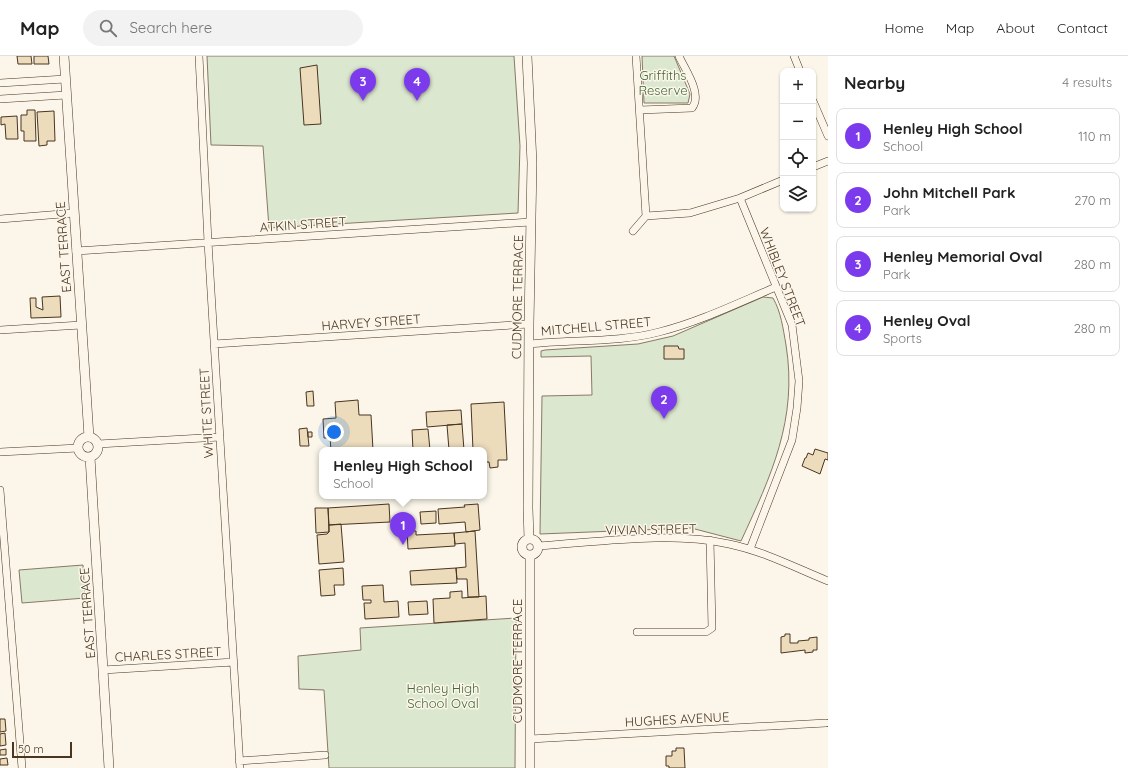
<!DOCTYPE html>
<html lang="en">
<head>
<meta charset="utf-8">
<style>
  body { margin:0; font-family:Quicksand,sans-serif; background:#f2f2f2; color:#222 }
  .controls { position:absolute; right:12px; top:12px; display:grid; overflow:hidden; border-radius:8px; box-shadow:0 1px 3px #0004 }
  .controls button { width:36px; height:36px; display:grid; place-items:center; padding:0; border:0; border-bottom:1px solid #e0e0e0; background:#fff; color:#222; font:20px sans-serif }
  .scale { position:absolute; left:12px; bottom:10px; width:60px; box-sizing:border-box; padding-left:4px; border:2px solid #4a3520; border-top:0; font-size:11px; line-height:14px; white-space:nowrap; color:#4a3520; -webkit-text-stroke:3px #fbf6e9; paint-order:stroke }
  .you { position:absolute; left:334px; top:376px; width:14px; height:14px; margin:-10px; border:3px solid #fff; border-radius:50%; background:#1a73e8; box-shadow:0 0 0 6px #1a73e833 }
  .badge { display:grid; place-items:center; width:26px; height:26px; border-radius:50%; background:#7c3aed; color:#fff; font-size:13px; font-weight:700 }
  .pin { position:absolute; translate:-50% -33px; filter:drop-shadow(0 1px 2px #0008) }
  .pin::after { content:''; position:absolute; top:21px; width:14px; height:12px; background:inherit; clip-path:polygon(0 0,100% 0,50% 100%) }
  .popup { position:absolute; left:319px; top:391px; width:168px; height:52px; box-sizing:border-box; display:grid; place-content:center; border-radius:8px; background:#fff; filter:drop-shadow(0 1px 3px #0005); font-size:13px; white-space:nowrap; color:#767676 }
  .popup b { font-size:15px; color:#222 }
  .popup::after { content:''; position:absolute; left:50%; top:100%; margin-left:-8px; border:8px solid transparent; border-top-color:#fff }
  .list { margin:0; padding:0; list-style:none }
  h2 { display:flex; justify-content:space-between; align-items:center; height:52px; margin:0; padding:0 16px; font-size:17px }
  h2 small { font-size:13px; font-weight:400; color:#767676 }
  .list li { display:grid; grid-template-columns:26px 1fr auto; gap:12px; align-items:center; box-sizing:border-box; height:56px; margin:0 8px 8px; padding:0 8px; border:1px solid #e0e0e0; border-radius:8px }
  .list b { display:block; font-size:15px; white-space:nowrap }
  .list p { margin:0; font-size:13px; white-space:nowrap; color:#767676 }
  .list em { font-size:13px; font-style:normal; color:#767676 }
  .icon { flex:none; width:22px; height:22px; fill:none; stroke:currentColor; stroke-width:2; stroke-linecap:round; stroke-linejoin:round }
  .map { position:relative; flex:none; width:828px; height:712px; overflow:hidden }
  header { display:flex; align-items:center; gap:24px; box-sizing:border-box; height:56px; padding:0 20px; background:#fff; border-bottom:1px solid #e0e0e0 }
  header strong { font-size:19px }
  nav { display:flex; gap:22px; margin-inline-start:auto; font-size:14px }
  .search { width:280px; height:36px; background:#f2f2f2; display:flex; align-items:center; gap:10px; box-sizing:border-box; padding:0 14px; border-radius:22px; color:#767676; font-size:15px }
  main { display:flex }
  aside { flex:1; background:#fff }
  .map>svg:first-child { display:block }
  .green { fill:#dce7d0; stroke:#887966 }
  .building { fill:#ecdcbc; stroke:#4a3520 }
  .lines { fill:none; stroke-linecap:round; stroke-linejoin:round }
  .minor-casing { stroke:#4a3520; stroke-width:8 }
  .tertiary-casing { stroke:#4a3520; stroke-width:10 }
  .minor { stroke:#fbf6e9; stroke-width:7 }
  .tertiary { stroke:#fbf6e9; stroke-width:9 }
  .labels { text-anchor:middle; stroke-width:3; stroke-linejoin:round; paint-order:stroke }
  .park-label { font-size:13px; fill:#436837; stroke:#fbf6e9 }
  .street-label { font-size:13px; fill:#4a3520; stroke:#fbf6e9 }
</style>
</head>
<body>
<header>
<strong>Map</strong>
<div class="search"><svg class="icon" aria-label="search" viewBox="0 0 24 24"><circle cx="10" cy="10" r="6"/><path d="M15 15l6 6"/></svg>Search here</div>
<nav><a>Home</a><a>Map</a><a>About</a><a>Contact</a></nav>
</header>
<main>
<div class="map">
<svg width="828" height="712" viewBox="0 0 828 712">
  <rect width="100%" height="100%" fill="#fbf6e9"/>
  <path class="green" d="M 207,0 L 514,0 L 520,90 L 518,157 L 269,172 L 263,90 L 211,89 Z
    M 642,0 L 674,0 L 690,38 L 688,47 L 644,47 Z
    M 763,241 L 773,242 C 781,256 783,272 786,289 C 798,363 771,420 741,485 L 691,472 L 540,478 L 542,340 L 592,339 L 591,300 L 541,301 L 541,295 L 545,294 L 638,288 L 673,280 Z
    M 83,509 L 85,542 L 22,547 L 19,514 Z
    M 516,562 L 515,712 L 329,712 L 324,634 L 299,633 L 298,600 L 361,594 L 360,572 Z"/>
  <path class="building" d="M 17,0 L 31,0 L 32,8 L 18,8 Z
    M 34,0 L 48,0 L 49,8 L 34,8 Z
    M 317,9 L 321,68 L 304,69 L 300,12 Z
    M 27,54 L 35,54 L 36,85 L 24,85 L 24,75 L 21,75 L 21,59 L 27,59 Z
    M 54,55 L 55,85 L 47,85 L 47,89 L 39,90 L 37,56 Z
    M 17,60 L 18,83 L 6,83 L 5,68 L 1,69 L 1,61 Z
    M 60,240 L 61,261 L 31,262 L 30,242 L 36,242 L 36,251 L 43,254 L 42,241 Z
    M 664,290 L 678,290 L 679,293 L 684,293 L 684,303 L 664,303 Z
    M 313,335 L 314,350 L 307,350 L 306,336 Z
    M 358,344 L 359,359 L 371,359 L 373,394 L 331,394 L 330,382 L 324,382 L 323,363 L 336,362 L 335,346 Z
    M 504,346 L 507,404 L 498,404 L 498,411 L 490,412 L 489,406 L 484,406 L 484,394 L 473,394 L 471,348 Z
    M 461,354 L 462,368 L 427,371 L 426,356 Z
    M 462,368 L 464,394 L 449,394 L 447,369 Z
    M 307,372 L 309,390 L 300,390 L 299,373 Z
    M 428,373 L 430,394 L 413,394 L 412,374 Z
    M 308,376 L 312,376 L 312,381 L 308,381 Z
    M 815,393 L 828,397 L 828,404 L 825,403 L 820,418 L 802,410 L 805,402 L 806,402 L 808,397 L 813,399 Z
    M 389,448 L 390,466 L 329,469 L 328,452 Z
    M 478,448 L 480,474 L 466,476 L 465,466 L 439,468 L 438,453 L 465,451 L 464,449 Z
    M 315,452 L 328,452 L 329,476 L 316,477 Z
    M 436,455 L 436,467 L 421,468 L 420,456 Z
    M 341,468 L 344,506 L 319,508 L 317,479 L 327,478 L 329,476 L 329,469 Z
    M 407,475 L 416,475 L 416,479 L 454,477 L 455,490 L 408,493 Z
    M 475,475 L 479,541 L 468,541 L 467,523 L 457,523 L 456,512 L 466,511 L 465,487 L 455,488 L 454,477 Z
    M 343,512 L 344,529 L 334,529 L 335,539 L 321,540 L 319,514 Z
    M 456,512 L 457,527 L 411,529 L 410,515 Z
    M 383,529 L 384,546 L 398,545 L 399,561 L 365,563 L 364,547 L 371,547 L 371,544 L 363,544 L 362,530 Z
    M 462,535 L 462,542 L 486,540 L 487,563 L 434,567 L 433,543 L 450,542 L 450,536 Z
    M 427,545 L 428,558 L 409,559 L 408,546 Z
    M 785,578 L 790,578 L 790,587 L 798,587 L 798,585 L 809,584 L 809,582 L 817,581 L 817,594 L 813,594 L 813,596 L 805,597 L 805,594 L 781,597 L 781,581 L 785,580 Z
    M 0,663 L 5,663 L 6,675 L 0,676 Z
    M 5,677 L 6,689 L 0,690 L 0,678 Z
    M 676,692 L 684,692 L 685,712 L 669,712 L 669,710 L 666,710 L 666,700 L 672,700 L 672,695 L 676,695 Z
    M 6,693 L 6,699 L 0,699 L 0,694 Z
    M 7,702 L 8,709 L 0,709 L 0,703 Z"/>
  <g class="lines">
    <defs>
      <path id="minor" d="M 199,0 L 208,186 L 240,712
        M 636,0 L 646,160
        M 794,0 L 800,15
        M 0,27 L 65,23
        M 0,43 L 66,39
        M 813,45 L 828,80
        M 640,54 L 692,52 C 703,38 685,14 679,0
        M 813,111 L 828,105
        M 740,142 L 792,269 L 799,325 L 797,352 L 792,384 L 750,493
        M 646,160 L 690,157 L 740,142 L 783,124
        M 0,163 L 74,157
        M 633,175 L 646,160
        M 76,195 L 530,166
        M 0,274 L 81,269
        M 214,288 L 529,268
        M 529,288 C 572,283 617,287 659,276 C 699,266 738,247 776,231
        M 98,388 L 220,381
        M 0,396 L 78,392
        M 0,434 L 22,712
        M 538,490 C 599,486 669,475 729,488 C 763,495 796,512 828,525
        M 637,576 L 706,576 L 712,572 L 710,484
        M 103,614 L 234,606
        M 530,683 L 826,667
        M 239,705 L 325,699"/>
      <path id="tertiary" d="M 64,0 L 89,381
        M 527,0 L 532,107 L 529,268 L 528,452 L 529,483
        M78 391a10 10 0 1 1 20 0a10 10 0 1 1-20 0Z
        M 90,401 L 109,712
        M522 491a8 8 0 1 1 16 0a8 8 0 1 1-16 0Z
        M 530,712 L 530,499"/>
    </defs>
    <use href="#minor" class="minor-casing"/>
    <use href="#tertiary" class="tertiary-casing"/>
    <use href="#minor" class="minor"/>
    <use href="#tertiary" class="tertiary"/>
  </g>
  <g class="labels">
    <g class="park-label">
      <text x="663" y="24">Griffiths<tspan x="663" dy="15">Reserve</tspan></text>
      <text x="443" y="637">Henley High<tspan x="443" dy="15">School Oval</tspan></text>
    </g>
    <g class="street-label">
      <text transform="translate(303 168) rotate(-4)" y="5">ATKIN STREET</text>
      <text transform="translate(63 191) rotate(-94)" y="5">EAST TERRACE</text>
      <text transform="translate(783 221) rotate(69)" y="5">WHIBLEY STREET</text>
      <text transform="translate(517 241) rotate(-89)" y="5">CUDMORE TERRACE</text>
      <text transform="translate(371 266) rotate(-4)" y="5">HARVEY STREET</text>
      <text transform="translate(596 270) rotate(-5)" y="5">MITCHELL STREET</text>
      <text transform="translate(206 357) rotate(-93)" y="5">WHITE STREET</text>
      <text transform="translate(651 473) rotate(-1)" y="5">VIVIAN STREET</text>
      <text transform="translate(87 557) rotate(-94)" y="5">EAST TERRACE</text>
      <text transform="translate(168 598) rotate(-3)" y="5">CHARLES STREET</text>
      <text transform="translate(517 605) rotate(-90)" y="5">CUDMORE TERRACE</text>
      <text transform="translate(677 663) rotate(-3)" y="5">HUGHES AVENUE</text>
    </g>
  </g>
</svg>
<div class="controls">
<button>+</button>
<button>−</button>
<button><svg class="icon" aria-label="locate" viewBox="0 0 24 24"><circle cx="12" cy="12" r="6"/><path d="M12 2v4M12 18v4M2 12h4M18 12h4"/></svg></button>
<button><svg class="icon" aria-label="layers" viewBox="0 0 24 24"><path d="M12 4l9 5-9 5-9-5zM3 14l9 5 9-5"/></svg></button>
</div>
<div class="scale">50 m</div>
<div class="you"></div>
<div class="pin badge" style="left:403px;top:489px">1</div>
<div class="popup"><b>Henley High School</b>School</div>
<div class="pin badge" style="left:664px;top:363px">2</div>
<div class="pin badge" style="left:363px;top:45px">3</div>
<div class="pin badge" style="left:417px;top:45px">4</div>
</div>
<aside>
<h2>Nearby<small>4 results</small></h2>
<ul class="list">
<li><span class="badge">1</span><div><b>Henley High School</b><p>School</p></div><em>110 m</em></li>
<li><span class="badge">2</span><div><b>John Mitchell Park</b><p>Park</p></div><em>270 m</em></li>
<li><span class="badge">3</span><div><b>Henley Memorial Oval</b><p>Park</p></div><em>280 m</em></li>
<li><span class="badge">4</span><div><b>Henley Oval</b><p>Sports</p></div><em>280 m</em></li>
</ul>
</aside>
</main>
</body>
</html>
